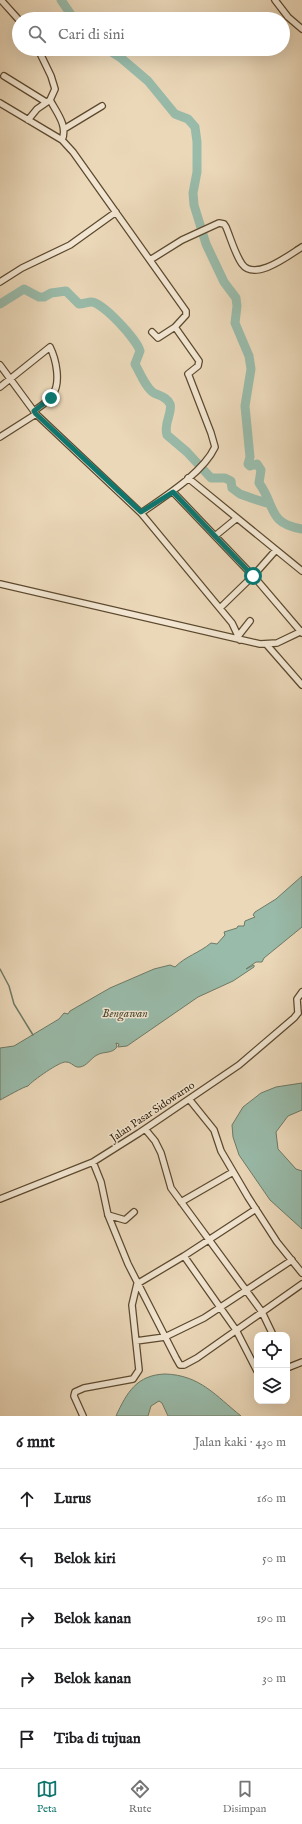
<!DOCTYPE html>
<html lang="id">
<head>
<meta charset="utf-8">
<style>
  body { margin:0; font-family:"IM FELL English",serif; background:#f6f6f6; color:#202124 }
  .controls { position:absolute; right:12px; bottom:12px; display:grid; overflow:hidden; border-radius:8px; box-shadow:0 4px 16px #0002 }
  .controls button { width:36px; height:36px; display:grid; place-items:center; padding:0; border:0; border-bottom:1px solid #e0e0e0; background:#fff; color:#202124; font:20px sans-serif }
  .stop { position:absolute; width:12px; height:12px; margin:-9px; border:3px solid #0f766e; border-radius:50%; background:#fff }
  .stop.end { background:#0f766e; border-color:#fff; box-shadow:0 1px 4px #0008 }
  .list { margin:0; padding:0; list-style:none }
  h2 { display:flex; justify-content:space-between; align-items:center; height:52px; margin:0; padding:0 16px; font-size:17px }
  h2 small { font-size:13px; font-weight:400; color:#757577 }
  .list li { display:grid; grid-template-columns:26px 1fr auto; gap:12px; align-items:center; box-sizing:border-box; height:60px; padding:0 16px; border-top:1px solid #e0e0e0 }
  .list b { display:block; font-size:15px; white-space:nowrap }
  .list em { font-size:13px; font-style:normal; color:#757577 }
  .icon { flex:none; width:22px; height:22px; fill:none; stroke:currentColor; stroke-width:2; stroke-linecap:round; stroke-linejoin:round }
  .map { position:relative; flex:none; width:302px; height:1416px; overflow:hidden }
  .search { position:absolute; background:#fff; box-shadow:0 4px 16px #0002; left:12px; right:12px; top:12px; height:44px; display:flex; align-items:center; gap:10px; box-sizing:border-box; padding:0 14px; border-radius:22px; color:#757577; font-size:15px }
  .sheet { height:352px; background:#fff }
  nav { display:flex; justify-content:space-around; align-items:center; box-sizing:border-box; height:56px; border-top:1px solid #e0e0e0; background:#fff; font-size:11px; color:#757577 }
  nav a { display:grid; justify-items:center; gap:2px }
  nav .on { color:#0f766e }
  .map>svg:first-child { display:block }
  .water { fill:#9ba; stroke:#6e7a66 }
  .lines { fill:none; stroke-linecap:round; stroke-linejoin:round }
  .stream { stroke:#6e7a66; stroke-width:1.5 }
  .river { stroke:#9ba; stroke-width:9 }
  .street-casing { stroke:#5c492e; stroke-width:8 }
  .street { stroke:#f2e6d2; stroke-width:5.5 }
  .route { stroke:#0f766e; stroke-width:5 }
  .labels { text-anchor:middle; stroke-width:3; stroke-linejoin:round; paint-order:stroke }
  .street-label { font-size:11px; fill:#2d1900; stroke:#f2e6d2 }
  .water-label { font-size:12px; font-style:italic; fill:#4d4a33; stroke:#f2e6d2 }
</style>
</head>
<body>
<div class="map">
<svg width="302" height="1416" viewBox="0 0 302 1416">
  <rect width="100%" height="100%" fill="#ebd8b9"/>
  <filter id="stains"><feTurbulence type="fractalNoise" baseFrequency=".005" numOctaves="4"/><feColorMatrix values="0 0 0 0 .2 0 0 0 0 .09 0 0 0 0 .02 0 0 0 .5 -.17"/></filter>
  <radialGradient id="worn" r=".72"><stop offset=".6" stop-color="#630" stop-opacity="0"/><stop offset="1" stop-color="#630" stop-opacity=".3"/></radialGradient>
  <path class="water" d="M 302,876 L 302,927 L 264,958 L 262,962 L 256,962 L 246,969 L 254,965 L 254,967 L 233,981 L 198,997 L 127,1046 L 118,1047 L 119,1044 L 116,1043 L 117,1047 C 112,1054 104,1051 97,1055 C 91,1058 87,1066 80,1067 C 74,1068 72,1062 66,1062 C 60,1061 32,1081 28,1086 C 23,1087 6,1097 0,1100 L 0,1048 L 14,1046 L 59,1019 L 64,1013 L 68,1014 L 70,1011 L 110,988 L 154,969 L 170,965 L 175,967 C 186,956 199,953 211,943 L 217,944 L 225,935 L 224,932 L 237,928 L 238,926 L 244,926 L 245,921 L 255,917 L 253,915 L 255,912 L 276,899 Z
    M 302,1083 L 302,1110 L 288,1116 L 276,1132 L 278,1149 L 296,1169 L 302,1171 L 302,1229 L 270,1200 L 239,1155 L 233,1137 L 232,1125 L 243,1107 L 261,1093 L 276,1087 Z
    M 165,1374 C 200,1375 216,1396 241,1416 L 168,1416 L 162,1403 L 159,1401 L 151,1406 L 148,1416 L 116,1416 C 127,1392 137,1375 165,1374 Z"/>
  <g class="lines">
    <path class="stream" d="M 0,969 L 9,986 L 14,1004 L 33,1035"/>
    <path class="river" d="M 61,0 L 74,19
      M 107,49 L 121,58 L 148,81 L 175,114 L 188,119 L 195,127 L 197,142 L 197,172 L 193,193 L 194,205 L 206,244 L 224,282 L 236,298 L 237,306 L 235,323 L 249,356 L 251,369 L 245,406 L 250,457 L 248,464 L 250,466 L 257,464 L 261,470 L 259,483 C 276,506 267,523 302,529
      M 0,304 L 24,289 L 39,297 L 44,297 L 51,293 L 66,291 L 79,304 C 83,304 88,302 91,302 C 103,302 137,340 140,351 L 135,364 C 140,373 146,388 154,393 C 160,396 167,397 170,404 C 173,413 163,423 167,435 L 187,452 L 211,478 L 225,478 L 231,481 L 232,488 L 240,494 L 254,499 L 270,504"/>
    <defs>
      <path id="street" d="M 1,0 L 19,20
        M 275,0 L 288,17 L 302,29
        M 4,76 L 46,102
        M 50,100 C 57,113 68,126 62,140
        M 0,103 L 62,140 L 73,152 L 186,311 L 186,315 L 175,327 L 199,361 L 198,366 L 188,374 L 189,376 L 211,433 L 215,447 C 203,473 164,497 141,513
        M 28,120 L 37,109 L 50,100 L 55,89 L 51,76 L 38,49
        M 64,129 L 102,106
        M 150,260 L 182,240 L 219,223 L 224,224 L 226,227 C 231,239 235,254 242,264 C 255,282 289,255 302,247
        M 0,282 L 22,268 L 70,245 L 116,212
        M 152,332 L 158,338 L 175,327
        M 0,365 L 36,414 L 141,513 L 232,623 L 240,640
        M 0,387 L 50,347 C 56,359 61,382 53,394 C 49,401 41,406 34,411
        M 0,437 L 36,414
        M 188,478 L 302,571
        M 173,492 L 256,579 L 302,633
        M 215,536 L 237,518
        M 0,584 L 260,644 L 277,643 L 302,631
        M 220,608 L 253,576 L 276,550
        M 239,635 L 250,621
        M 267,645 L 302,685
        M 298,1013 L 297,999 L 302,992
        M 189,1099 L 214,1130 L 221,1151 L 248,1197 L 277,1242 L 302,1273
        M 145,1129 L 155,1141 L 161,1153 L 171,1188 L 262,1312 L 273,1335
        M 93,1162 L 101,1182 L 108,1215 L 128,1264 L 176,1358 L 180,1365 L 184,1365 L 197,1358 L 302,1284
        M 0,1199 L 93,1162 L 139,1133 L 239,1065 L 294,1018 L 298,1013
        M 181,1202 L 233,1172
        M 108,1215 L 125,1220 L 134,1212
        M 184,1256 L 236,1330 L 257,1371
        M 136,1341 L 165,1337 L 204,1318 L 292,1260
        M 287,1368 L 302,1362
        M 83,1416 L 74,1396 L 75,1392 L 84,1388 L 133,1379 L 139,1370 L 132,1305 L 137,1284 L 184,1256 L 256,1209"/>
    </defs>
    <use href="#street" class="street-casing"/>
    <use href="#street" class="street"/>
  </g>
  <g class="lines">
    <path class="route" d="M 51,398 L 34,411 L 36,414 L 141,512 L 173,492 L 253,576"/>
  </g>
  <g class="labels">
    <g class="street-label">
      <text transform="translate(152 1111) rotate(-34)" y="4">Jalan Pasar Sidowarno</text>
    </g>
    <g class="water-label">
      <text x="125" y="1017">Bengawan</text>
    </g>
  </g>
  <rect width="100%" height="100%" filter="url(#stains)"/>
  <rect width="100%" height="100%" fill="url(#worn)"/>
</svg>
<div class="controls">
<button><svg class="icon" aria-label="locate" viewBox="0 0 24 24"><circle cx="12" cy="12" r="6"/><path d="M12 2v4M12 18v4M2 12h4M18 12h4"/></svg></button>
<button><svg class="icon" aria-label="layers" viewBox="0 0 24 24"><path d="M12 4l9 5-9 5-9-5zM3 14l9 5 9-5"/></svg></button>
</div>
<div class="stop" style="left:253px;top:576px"></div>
<div class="stop end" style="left:51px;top:398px"></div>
<div class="search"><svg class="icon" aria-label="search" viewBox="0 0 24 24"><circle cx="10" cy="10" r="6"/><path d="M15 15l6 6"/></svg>Cari di sini</div>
</div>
<section class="sheet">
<h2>6 mnt<small>Jalan kaki · 430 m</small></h2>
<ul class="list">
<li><svg class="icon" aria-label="ahead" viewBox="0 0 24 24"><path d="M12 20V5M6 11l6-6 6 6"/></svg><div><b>Lurus</b></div><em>160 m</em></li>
<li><svg class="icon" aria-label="left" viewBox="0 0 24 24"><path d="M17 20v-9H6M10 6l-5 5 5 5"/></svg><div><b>Belok kiri</b></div><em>50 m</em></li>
<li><svg class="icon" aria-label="right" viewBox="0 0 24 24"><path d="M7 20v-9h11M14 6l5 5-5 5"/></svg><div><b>Belok kanan</b></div><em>190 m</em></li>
<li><svg class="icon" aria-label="right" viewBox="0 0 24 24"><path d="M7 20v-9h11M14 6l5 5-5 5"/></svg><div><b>Belok kanan</b></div><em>30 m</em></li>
<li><svg class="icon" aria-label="arrive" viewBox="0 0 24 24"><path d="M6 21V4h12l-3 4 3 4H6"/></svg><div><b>Tiba di tujuan</b></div></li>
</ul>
</section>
<nav>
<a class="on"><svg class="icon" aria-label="map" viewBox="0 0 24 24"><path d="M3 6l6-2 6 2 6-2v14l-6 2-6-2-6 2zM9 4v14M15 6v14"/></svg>Peta</a>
<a><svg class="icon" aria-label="directions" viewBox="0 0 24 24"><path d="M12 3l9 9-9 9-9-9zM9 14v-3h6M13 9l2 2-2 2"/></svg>Rute</a>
<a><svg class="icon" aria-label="saved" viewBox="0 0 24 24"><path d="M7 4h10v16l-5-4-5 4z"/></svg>Disimpan</a>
</nav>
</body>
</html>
